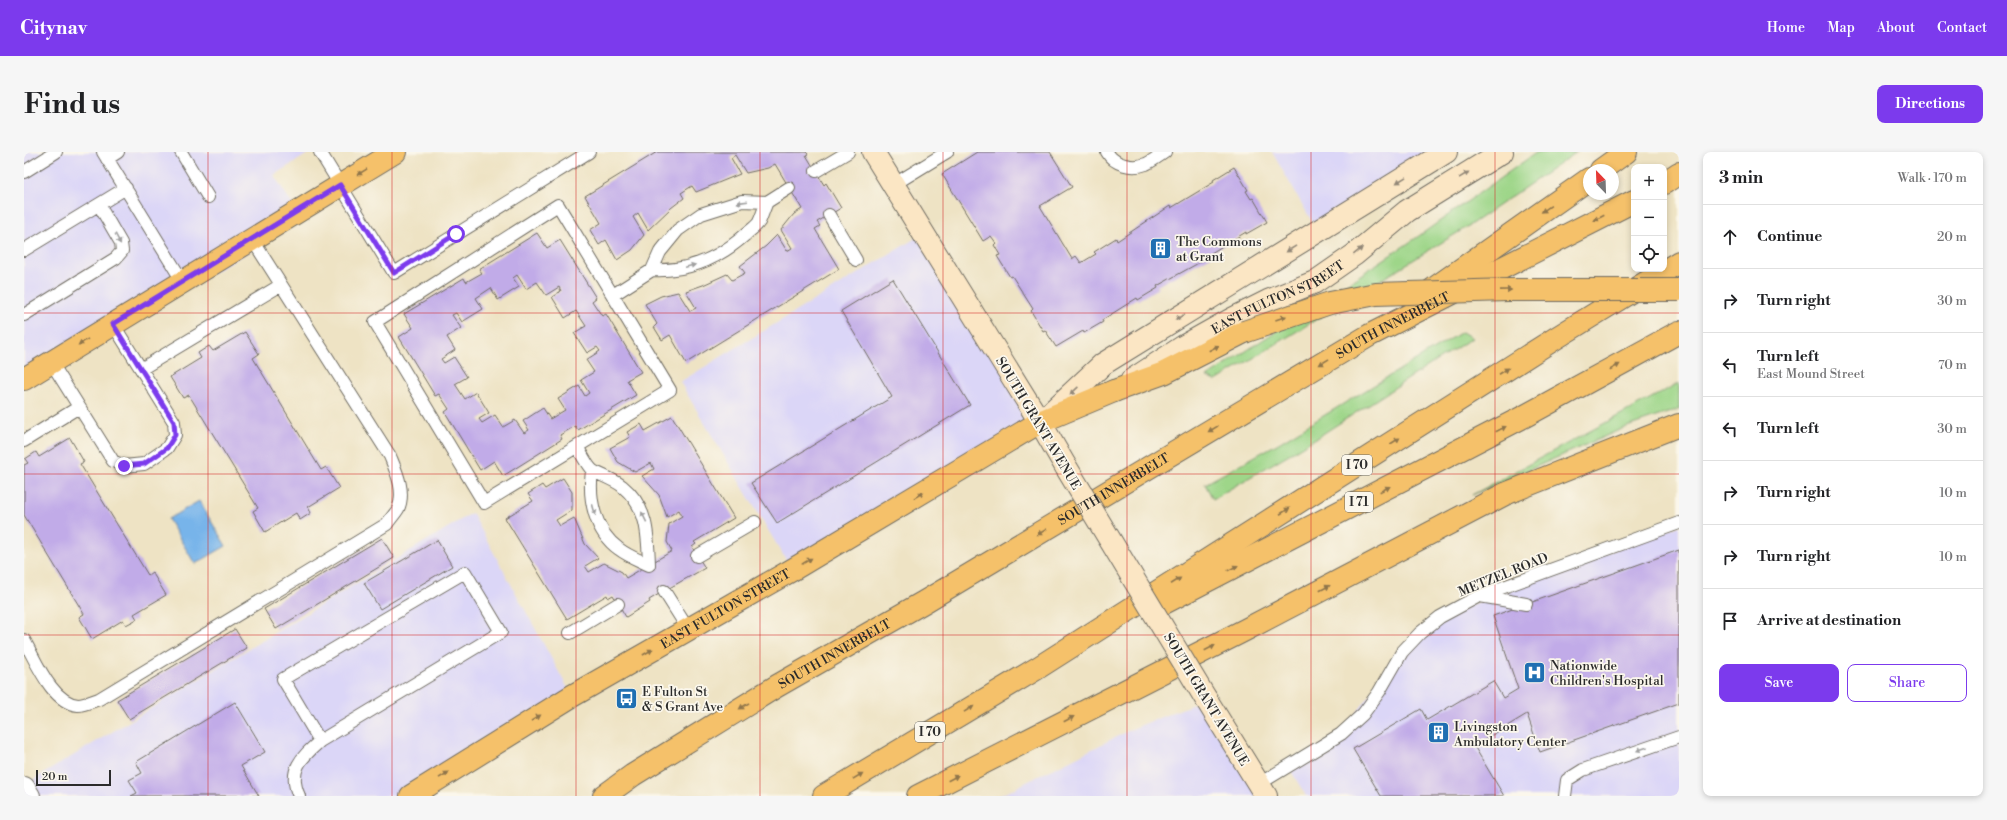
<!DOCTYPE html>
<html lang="en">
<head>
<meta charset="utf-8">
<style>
  body { margin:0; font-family:"Libre Bodoni",serif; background:#f6f6f6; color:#202124 }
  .controls { position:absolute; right:12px; top:12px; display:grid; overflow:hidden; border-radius:8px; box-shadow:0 2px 6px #0003 }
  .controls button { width:36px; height:36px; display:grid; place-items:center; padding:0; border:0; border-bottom:1px solid #e0e0e0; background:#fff; color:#202124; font:20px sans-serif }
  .compass { position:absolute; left:1559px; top:12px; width:36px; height:36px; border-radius:50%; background:#fff; box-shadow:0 2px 6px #0003; rotate:337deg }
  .scale { position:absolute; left:12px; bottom:10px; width:75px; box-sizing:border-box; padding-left:4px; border:2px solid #2b2b2b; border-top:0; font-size:11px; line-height:14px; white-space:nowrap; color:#2b2b2b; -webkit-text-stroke:3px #fbf7ec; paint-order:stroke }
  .stop { position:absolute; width:12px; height:12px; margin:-9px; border:3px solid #7c3aed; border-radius:50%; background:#fff }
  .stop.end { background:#7c3aed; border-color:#fff; box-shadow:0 1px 4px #0008 }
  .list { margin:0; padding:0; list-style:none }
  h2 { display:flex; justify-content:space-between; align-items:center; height:52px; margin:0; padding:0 16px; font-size:17px }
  h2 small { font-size:13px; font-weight:400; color:#757577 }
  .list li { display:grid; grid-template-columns:26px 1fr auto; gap:12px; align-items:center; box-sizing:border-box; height:64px; padding:0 16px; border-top:1px solid #e0e0e0 }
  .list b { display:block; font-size:15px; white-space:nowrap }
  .list p { margin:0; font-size:13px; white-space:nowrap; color:#757577 }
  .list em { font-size:13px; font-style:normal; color:#757577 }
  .actions { display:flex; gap:8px; padding:12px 16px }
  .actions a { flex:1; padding:9px 0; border:1px solid #7c3aed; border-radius:8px; text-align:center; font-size:14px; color:#7c3aed }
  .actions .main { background:#7c3aed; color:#fff }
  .icon { flex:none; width:22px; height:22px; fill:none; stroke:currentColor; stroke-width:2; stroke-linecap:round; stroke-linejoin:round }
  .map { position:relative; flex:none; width:1655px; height:644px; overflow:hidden; border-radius:8px }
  header { display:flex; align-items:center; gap:24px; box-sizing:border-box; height:56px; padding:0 20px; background:#7c3aed; color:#fff }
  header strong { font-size:19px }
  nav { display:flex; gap:22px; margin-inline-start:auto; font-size:14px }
  .intro { display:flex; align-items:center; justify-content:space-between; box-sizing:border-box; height:96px; padding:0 24px }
  h1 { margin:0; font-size:28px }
  .button { padding:10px 18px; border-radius:8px; background:#7c3aed; color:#fff; font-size:14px; font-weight:700 }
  main { display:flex; gap:24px; padding:0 24px }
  aside { flex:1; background:#fff; border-radius:8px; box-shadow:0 2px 6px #0003 }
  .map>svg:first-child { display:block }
  .built { fill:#dbd6f7 }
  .green { fill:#9ed689; stroke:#64805a }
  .water { fill:#77b4ea; stroke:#51708a }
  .building { fill:#c1abe8; fill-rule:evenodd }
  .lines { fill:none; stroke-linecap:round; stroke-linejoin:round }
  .lane-casing { stroke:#6f6b61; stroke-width:14 }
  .street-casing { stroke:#6f6b61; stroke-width:24 }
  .secondary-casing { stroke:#6f6b61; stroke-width:24 }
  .primary-casing { stroke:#6f6b61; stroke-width:24 }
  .highway-casing { stroke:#6f6b61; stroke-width:24 }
  .lane { stroke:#fff; stroke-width:12 }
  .street { stroke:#fff; stroke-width:22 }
  .secondary { stroke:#fbe6c4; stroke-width:22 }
  .primary { stroke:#f5c16b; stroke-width:22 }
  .highway { stroke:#f5c16b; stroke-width:22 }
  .secondary-bridge-casing { stroke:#6f6b61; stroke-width:24; stroke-linecap:butt }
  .highway-bridge-casing { stroke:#6f6b61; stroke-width:24; stroke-linecap:butt }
  .secondary-bridge { stroke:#fbe6c4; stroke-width:22 }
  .highway-bridge { stroke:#f5c16b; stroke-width:22 }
  .oneway { fill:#90764b }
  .oneway2 { fill:#938878 }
  .oneway3 { fill:#a0a0a0 }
  .route { stroke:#7c3aed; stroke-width:5 }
  .grid { fill:none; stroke:#d62828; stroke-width:1; stroke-opacity:0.55 }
  .labels { text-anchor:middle; stroke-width:3.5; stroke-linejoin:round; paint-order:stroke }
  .shield { fill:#fbf7ec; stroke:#696865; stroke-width:1 }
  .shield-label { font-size:12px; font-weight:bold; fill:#2b2b2b }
  .poi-label { font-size:13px; fill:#2b2b2b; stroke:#fbf7ec; text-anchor:start }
  .street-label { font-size:13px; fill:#2b2b2b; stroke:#fbf7ec }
</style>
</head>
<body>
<header>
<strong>Citynav</strong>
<nav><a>Home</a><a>Map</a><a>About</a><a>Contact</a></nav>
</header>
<div class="intro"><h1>Find us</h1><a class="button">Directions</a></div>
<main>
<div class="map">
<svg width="1655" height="644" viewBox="0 0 1655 644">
  <rect width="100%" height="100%" fill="#fbf7ec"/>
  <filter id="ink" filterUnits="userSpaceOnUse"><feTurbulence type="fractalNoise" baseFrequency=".025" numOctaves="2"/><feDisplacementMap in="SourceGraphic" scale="8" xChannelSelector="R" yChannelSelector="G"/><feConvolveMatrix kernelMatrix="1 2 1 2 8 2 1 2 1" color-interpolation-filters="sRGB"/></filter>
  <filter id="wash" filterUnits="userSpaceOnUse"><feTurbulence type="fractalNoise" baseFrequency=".012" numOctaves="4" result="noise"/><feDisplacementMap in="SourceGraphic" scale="16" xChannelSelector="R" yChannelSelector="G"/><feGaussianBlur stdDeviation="0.9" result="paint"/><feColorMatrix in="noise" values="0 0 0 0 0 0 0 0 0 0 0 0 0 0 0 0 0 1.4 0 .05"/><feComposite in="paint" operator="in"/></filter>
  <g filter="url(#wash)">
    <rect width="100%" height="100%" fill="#eee3c4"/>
    <path class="built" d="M 0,0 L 287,0 L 250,23 L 278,68 L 0,233 Z
      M 1248,0 L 1422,0 L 1294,80 Z
      M 897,83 L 1016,270 L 768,418 L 656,230 Z
      M 448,361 L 548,544 L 388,644 L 0,644 L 1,633 Z
      M 1655,373 L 1655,644 L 1282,644 L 1264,614 L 1317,582 L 1378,500 L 1416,465 Z
      M 1182,547 L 1242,644 L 975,644 L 1108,577 Z"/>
    <path class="green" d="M 1513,0 L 1553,0 L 1443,75 L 1192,229 L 1183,225 L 1392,86 Z
      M 1438,180 L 1448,186 L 1294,285 L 1189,347 L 1181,332 L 1253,292 Z
      M 1655,231 L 1655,257 L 1600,276 L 1448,343 Z"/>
    <path class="water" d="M 175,349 L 202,394 L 171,412 L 144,367 Z"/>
    <g id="blocks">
      <path class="building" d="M 633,0 L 782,0 L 784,2 L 782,3 L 800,33 L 802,31 L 817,56 L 793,70 L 796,74 L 791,77 L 815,117 L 662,211 L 646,183 L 638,188 L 630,175 L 633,172 L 621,152 L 637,144 L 654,140 L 666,159 L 672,156 L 662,139 L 679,133 L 703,122 L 708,128 L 721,121 L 716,114 L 742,94 L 753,83 L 763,99 L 768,96 L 757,78 L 770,62 L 778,57 L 751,12 L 744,16 L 722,21 L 711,3 L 707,6 L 716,22 L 672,40 L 668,34 L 657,41 L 660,46 L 647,56 L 624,78 L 614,61 L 609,65 L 620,83 L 608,98 L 593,108 L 582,88 L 575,93 L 566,78 L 577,71 L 561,44 Z
        M 953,0 L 1026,0 L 1048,35 L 1016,54 L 1048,107 L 1052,104 L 1057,111 L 1072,102 L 1070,100 L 1092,86 L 1093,89 L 1146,54 L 1147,56 L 1185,33 L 1190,30 L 1189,28 L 1210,15 L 1224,38 L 1222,39 L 1227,47 L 1229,46 L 1243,70 L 1222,82 L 1222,80 L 1187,101 L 1189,103 L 1133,134 L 1134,136 L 1114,148 L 1113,146 L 1078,168 L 1079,170 L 1060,181 L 1059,179 L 1032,195 L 1021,178 L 1019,179 L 1007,159 L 1009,157 L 988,124 L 986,125 L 973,104 L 976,103 L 970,93 L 972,91 L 970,88 L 967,84 L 959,89 L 918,22 Z
        M 513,81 L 523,96 L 536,88 L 572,146 L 568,149 L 578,164 L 582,162 L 617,220 L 603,228 L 612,243 L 554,278 L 551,274 L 536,283 L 538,287 L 479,324 L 470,309 L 456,318 L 421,260 L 425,257 L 415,242 L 411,244 L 375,185 L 389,176 L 380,162 L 440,126 L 442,130 L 458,121 L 455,117 ZM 493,123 L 502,137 L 513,130 L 522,143 L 535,135 L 537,139 L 528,145 L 541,166 L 552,159 L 562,174 L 550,181 L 563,201 L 573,195 L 576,199 L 562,208 L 570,220 L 557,228 L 565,241 L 561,244 L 555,234 L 534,247 L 541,258 L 526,267 L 519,256 L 499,269 L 505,278 L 500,281 L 491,268 L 479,275 L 471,263 L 458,271 L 455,267 L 465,261 L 452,240 L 441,247 L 431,232 L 443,225 L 430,205 L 420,211 L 417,207 L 431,198 L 423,185 L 437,176 L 428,163 L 432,161 L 438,170 L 459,157 L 452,146 L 467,136 L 474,148 L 495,135 L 489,126 Z
        M 869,127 L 946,253 L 753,371 L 727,331 L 868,245 L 817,159 Z
        M 221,180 L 235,202 L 229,206 L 297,318 L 302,315 L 315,336 L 284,355 L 287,361 L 276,368 L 272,361 L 241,380 L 229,359 L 234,356 L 165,243 L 159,246 L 146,225 L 177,206 L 174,201 L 185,194 L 189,199 Z
        M 648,264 L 710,366 L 670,390 L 672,392 L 668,395 L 681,416 L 640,439 L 625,448 L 626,450 L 602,465 L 589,443 L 584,446 L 583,443 L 543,467 L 481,366 L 509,349 L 504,342 L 518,333 L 521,337 L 539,326 L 548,340 L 548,358 L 532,368 L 536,374 L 550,366 L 561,392 L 574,406 L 561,414 L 565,420 L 580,411 L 598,420 L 602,426 L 648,399 L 643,390 L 645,372 L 658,364 L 655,358 L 643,365 L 635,343 L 618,324 L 630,317 L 627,311 L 611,320 L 594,310 L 586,296 L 606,285 L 603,280 L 617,272 L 621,279 Z
        M 46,286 L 60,310 L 56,312 L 124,423 L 128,420 L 142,443 L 110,462 L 113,467 L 102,473 L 99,468 L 68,487 L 55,465 L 60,462 L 0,363 L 0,313 L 4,311 L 1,307 L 12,300 L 15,305 Z
        M 358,386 L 370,406 L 252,477 L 240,457 Z
        M 413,388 L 428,414 L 356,457 L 340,431 Z
        M 1655,398 L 1655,551 L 1516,600 L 1503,562 L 1450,594 L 1480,644 L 1357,644 L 1329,597 L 1397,557 L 1403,568 L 1469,529 L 1479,546 L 1494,537 L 1469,464 Z
        M 211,477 L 223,496 L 105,567 L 93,548 Z
        M 211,550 L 241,600 L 217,614 L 235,644 L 107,644 L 113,641 L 105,628 L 118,621 L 112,610 Z"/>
    </g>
  </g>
  <g filter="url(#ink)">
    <use href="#blocks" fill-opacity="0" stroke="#6f6b61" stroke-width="1"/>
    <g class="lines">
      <defs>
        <path id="lane" d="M 79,0 L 159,130
          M 157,0 L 184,45
          M 296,0 L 370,121 L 565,0
          M 1083,0 C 1090,13 1108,17 1122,12 C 1128,9 1135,4 1141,0
          M 83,7 L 94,0
          M 792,19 L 824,0
          M 0,20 L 32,0
          M 869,33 L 923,0
          M 743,50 L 765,36
          M 534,53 L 646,238 L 460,351 L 351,170 Z
          M 805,63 L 832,108
          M 0,98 L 102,36
          M 589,143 L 628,118 L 636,100 L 654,78 L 677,62 L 718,49 L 743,50 C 740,56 738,64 735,70 C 732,75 725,79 721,83 C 694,107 664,120 628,118
          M 0,163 L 92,106 L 98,99 L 97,91 L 75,53
          M 27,210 L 89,309 L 100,314 L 120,312 L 143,296 L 151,283 L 150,270 L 89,172
          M 117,217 L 257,133
          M 0,289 L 55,255
          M 553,295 C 558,302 562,312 568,318 C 571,321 591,328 598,334 C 624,355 624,383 625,413 C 615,408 604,404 595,397 C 571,380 564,347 568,319
          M 673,404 L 731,370
          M 640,439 L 664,477
          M 1456,444 L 1502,452
          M 546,481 L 594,452
          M 0,488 C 12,509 28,551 54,553 C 60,553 69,549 75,547 L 363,372 C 366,367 371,362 374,357 C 382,340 372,319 366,304 L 228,87
          M 1235,632 L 1317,582 L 1339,562 L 1355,540 L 1378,500 L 1396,481 L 1416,465 L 1455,444 L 1655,371
          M 275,644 C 263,618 278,605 296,589 L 477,480 L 441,420 L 259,527 L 296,589
          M 1541,644 L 1543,628 L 1559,618 L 1655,585"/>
        <path id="street" d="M 0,636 L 5,644"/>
        <g id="secondary">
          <path d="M 849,0 L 1016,270 L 1042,315"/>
          <path id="s1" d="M 1108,228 L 1160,194 L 1208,167 L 1244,149 L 1291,130 L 1330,103 L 1383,59 L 1478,0"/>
          <path d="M 1019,268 L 1079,212 L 1422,0"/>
          <path d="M 1182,547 L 1242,644"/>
        </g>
        <g id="primary">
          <path d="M 0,227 L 371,0"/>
          <path id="s2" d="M 387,644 L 548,544 L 768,418 L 1016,270 L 1090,239"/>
        </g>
        <g id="highway">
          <path d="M 1577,18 L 1602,0"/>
          <path d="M 1640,31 L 1655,21"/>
          <path d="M 1405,140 L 1565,27"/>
          <path d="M 1090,239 L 1140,221 L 1220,180"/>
          <path d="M 1138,452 L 1501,264 L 1655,180"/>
          <path id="s3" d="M 580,644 L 609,623 L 753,534 L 900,450 L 1346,183 L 1610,49"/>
          <path d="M 800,644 L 1012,517 L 1532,186 L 1655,110"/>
          <path d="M 894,644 L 1221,478 L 1481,342 L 1655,273"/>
        </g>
      </defs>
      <use href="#lane" class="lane-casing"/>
      <use href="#street" class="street-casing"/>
      <use href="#secondary" class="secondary-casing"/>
      <use href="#primary" class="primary-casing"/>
      <use href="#highway" class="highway-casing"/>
      <use href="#lane" class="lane"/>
      <use href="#street" class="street"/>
      <use href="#secondary" class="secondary"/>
      <use href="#primary" class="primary"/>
      <use href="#highway" class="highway"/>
      <defs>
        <path id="secondary-bridge" d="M 1042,315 L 1182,547"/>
        <path id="highway-bridge" d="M 1220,180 L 1306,151 L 1352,142 L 1484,138 L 1655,138"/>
      </defs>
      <use href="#secondary-bridge" class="secondary-bridge-casing"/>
      <use href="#highway-bridge" class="highway-bridge-casing"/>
      <use href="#secondary-bridge" class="secondary-bridge"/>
      <use href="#highway-bridge" class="highway-bridge"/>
    </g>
    <defs><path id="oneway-solid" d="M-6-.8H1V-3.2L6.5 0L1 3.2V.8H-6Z"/></defs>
    <g class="oneway">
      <use href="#oneway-solid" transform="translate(338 20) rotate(149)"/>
      <use href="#oneway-solid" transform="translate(1522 57) rotate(145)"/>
      <use href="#oneway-solid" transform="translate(1575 66) rotate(153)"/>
      <use href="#oneway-solid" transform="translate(1482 138) rotate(-1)"/>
      <use href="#oneway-solid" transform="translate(1257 166) rotate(-20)"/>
      <use href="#oneway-solid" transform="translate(59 190) rotate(148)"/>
      <use href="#oneway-solid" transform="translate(1190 196) rotate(-28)"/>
      <use href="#oneway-solid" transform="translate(1300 210) rotate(149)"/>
      <use href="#oneway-solid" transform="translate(1591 215) rotate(-29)"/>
      <use href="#oneway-solid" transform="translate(1480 219) rotate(-33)"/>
      <use href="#oneway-solid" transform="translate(1189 277) rotate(149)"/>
      <use href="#oneway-solid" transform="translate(1477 277) rotate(-27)"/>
      <use href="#oneway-solid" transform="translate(1371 289) rotate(-33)"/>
      <use href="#oneway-solid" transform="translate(1361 337) rotate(-27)"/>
      <use href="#oneway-solid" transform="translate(895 343) rotate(-31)"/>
      <use href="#oneway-solid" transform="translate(1261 359) rotate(-33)"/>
      <use href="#oneway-solid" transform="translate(1018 380) rotate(149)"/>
      <use href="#oneway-solid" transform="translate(783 409) rotate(-31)"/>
      <use href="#oneway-solid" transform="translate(1209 416) rotate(-27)"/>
      <use href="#oneway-solid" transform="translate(1152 429) rotate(-33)"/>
      <use href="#oneway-solid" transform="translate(1301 436) rotate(-28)"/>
      <use href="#oneway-solid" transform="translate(1186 496) rotate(-27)"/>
      <use href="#oneway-solid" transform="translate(624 500) rotate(-30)"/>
      <use href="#oneway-solid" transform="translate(720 554) rotate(148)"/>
      <use href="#oneway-solid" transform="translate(945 557) rotate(-31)"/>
      <use href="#oneway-solid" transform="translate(512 566) rotate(-32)"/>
      <use href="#oneway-solid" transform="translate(1045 567) rotate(-27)"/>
      <use href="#oneway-solid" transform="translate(420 623) rotate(-32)"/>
      <use href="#oneway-solid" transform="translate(834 624) rotate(-31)"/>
      <use href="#oneway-solid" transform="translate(929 626) rotate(-27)"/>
    </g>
    <g class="oneway2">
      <use href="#oneway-solid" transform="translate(1440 23) rotate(-32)"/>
      <use href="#oneway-solid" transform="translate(1377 28) rotate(148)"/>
      <use href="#oneway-solid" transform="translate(1267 97) rotate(148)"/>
      <use href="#oneway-solid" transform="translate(1334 99) rotate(-39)"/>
      <use href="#oneway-solid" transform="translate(1156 165) rotate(148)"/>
      <use href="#oneway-solid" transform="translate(1050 239) rotate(137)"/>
    </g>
    <g class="oneway3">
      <use href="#oneway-solid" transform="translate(718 50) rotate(173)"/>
      <use href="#oneway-solid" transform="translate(94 87) rotate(62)"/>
      <use href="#oneway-solid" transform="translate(666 114) rotate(-14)"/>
      <use href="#oneway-solid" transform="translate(570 358) rotate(74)"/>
      <use href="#oneway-solid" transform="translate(620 365) rotate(-116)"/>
      <use href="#oneway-solid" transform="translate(1618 597) rotate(160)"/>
    </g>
  </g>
  <g class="lines" filter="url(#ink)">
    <path class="route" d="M 100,314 L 120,312 L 143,296 L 151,283 L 150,270 L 89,172 L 316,33 L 370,121 L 432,82"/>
  </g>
  <path class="grid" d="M 184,0 L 184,644M 368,0 L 368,644M 552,0 L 552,644M 736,0 L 736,644M 919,0 L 919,644M 1103,0 L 1103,644M 1287,0 L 1287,644M 1471,0 L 1471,644M 0,161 L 1655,161M 0,322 L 1655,322M 0,483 L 1655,483"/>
  <defs>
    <symbol id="building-square" viewBox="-11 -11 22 22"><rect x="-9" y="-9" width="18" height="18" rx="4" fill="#1f6fb2" stroke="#fbf7ec"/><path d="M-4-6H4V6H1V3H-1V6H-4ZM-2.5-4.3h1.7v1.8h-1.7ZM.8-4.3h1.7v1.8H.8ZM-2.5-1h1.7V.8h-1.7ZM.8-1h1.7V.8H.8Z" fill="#fff"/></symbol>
    <symbol id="hospital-square" viewBox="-11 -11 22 22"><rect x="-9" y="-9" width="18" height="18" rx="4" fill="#1f6fb2" stroke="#fbf7ec"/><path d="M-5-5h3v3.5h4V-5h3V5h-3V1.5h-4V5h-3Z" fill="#fff"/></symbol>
    <symbol id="bus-square" viewBox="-11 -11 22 22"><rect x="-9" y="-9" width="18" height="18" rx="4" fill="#1f6fb2" stroke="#fbf7ec"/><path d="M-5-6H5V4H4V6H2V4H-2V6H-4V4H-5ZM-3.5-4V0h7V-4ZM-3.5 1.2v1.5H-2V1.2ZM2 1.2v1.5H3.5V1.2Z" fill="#fff"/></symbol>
  </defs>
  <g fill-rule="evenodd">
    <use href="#building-square" x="1124" y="84" width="25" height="25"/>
    <use href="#hospital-square" x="1498" y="508" width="25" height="25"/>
    <use href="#bus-square" x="590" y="534" width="25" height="25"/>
    <use href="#building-square" x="1402" y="568" width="25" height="25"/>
  </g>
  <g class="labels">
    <g class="shield">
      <rect x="1318" y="303" width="30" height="20" rx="3"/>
      <rect x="1321" y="340" width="28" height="20" rx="3"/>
      <rect x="891" y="570" width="30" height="20" rx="3"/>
    </g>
    <g class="shield-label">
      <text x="1333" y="317">I 70</text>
      <text x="1335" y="354">I 71</text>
      <text x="906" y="584">I 70</text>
    </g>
    <g class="poi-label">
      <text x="1152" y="94">The Commons<tspan x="1152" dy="15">at Grant</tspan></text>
      <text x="1526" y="518">Nationwide<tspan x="1526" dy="15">Children's Hospital</tspan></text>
      <text x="618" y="544">E Fulton St<tspan x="618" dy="15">&amp; S Grant Ave</tspan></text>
      <text x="1430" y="579">Livingston<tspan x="1430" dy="15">Ambulatory Center</tspan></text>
    </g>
    <g class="street-label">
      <text dy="5" stroke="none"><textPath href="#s1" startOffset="168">EAST FULTON STREET</textPath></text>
      <text dy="5" stroke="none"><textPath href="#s3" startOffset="919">SOUTH INNERBELT</textPath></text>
      <text transform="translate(1015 271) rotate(59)" y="5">SOUTH GRANT AVENUE</text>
      <text dy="5" stroke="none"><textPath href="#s3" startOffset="595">SOUTH INNERBELT</textPath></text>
      <text transform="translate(1479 422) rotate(-22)" y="5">METZEL ROAD</text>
      <text dy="5" stroke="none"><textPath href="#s2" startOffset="366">EAST FULTON STREET</textPath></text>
      <text dy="5" stroke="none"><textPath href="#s3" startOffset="271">SOUTH INNERBELT</textPath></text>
      <text transform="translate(1183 547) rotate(59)" y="5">SOUTH GRANT AVENUE</text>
    </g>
  </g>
</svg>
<div class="controls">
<button>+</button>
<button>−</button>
<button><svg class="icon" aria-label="locate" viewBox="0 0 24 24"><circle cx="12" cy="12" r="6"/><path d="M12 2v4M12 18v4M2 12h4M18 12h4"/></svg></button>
</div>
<svg class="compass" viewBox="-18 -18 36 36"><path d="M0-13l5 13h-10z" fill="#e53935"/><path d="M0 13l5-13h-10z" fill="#757577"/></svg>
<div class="scale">20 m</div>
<div class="stop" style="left:432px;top:82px"></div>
<div class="stop end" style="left:100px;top:314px"></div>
</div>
<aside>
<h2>3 min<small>Walk · 170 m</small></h2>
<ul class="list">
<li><svg class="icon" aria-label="ahead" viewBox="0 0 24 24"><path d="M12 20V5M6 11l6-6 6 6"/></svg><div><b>Continue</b></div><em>20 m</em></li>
<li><svg class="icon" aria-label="right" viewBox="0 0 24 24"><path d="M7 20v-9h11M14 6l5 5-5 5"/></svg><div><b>Turn right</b></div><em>30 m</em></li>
<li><svg class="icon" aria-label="left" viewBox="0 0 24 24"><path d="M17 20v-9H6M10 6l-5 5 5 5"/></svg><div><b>Turn left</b><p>East Mound Street</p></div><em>70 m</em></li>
<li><svg class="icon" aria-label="left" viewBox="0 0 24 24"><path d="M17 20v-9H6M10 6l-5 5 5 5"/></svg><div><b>Turn left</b></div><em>30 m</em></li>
<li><svg class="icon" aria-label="right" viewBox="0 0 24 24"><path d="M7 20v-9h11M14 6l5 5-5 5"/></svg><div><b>Turn right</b></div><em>10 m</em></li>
<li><svg class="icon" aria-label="right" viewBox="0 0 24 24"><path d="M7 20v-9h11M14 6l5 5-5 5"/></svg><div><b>Turn right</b></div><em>10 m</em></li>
<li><svg class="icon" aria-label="arrive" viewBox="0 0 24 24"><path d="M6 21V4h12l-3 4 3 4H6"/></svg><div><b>Arrive at destination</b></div></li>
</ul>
<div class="actions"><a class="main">Save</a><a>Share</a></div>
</aside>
</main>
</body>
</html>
